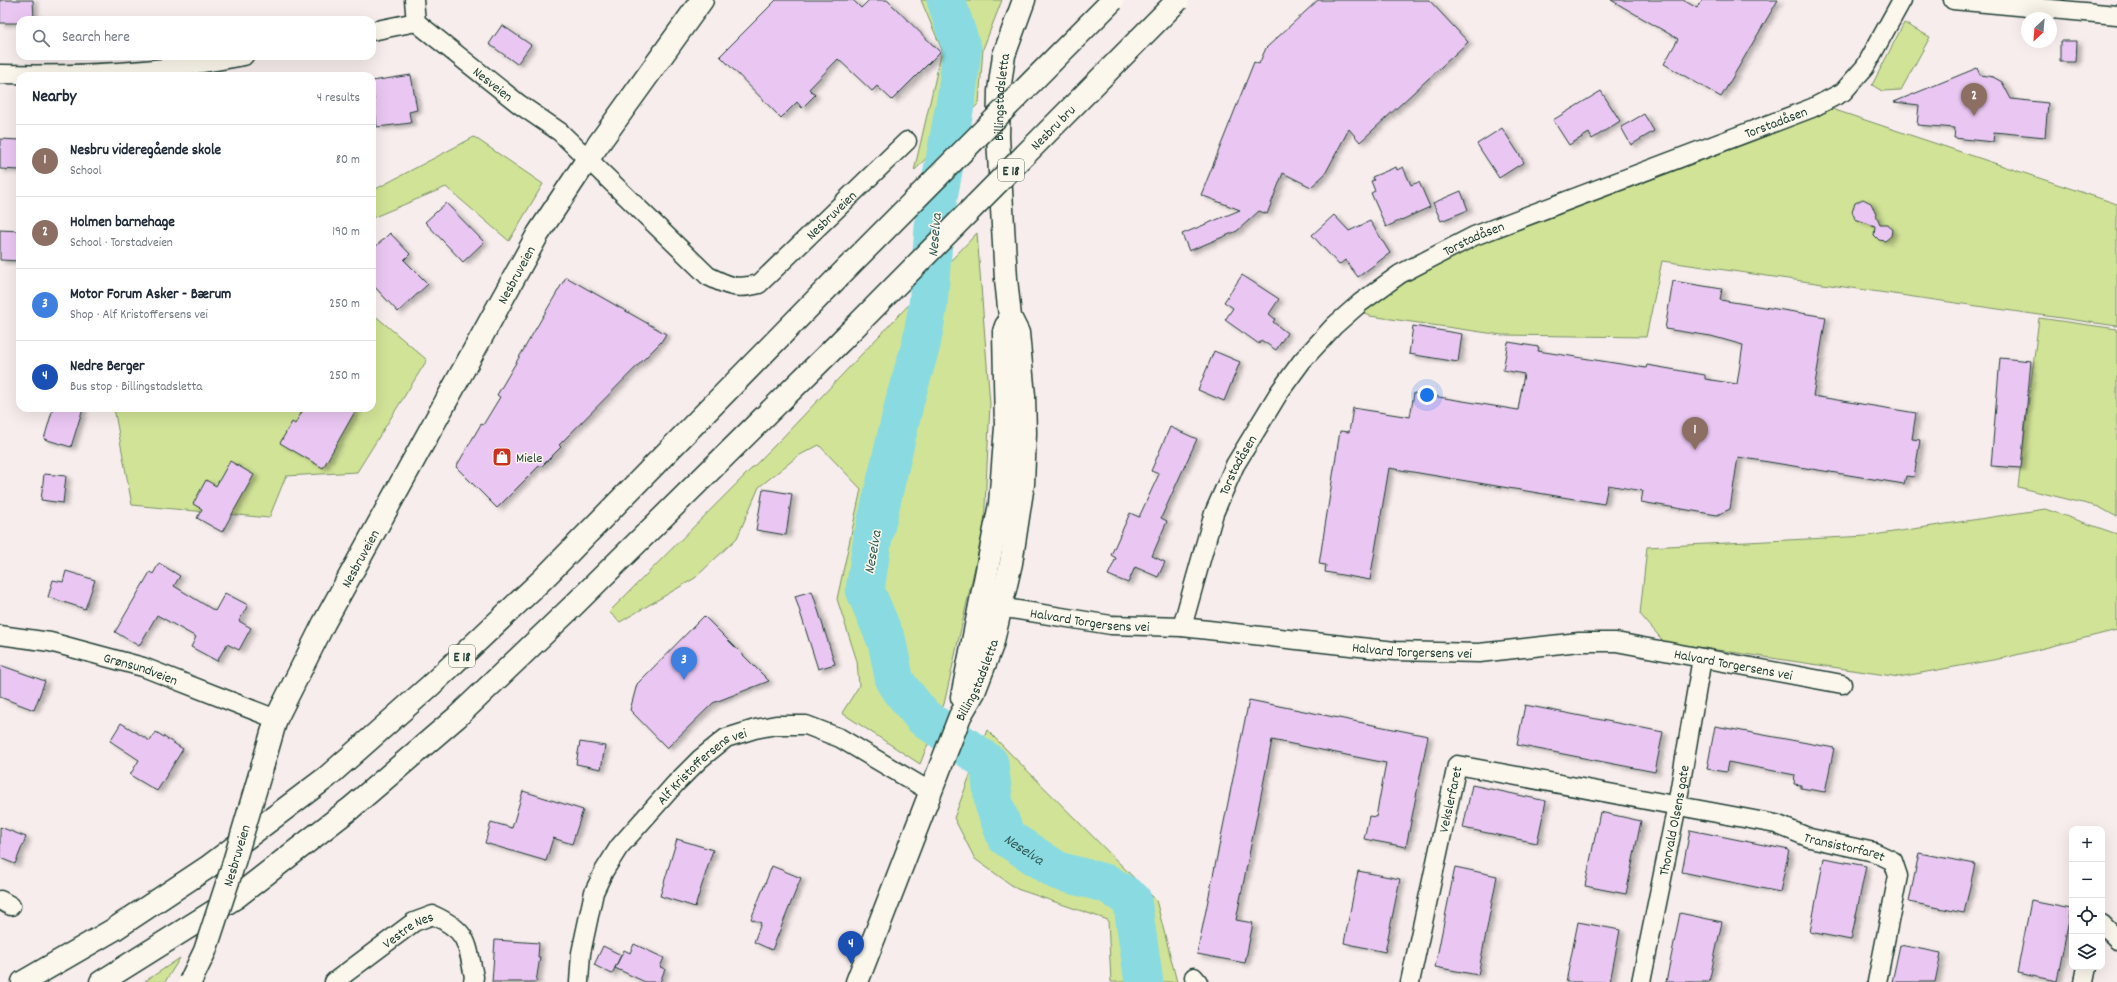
<!DOCTYPE html>
<html lang="en">
<head>
<meta charset="utf-8">
<style>
  body { margin:0; font-family:Dekko,sans-serif; background:#f6f6f7; color:#1f2937 }
  .controls { position:absolute; right:12px; bottom:12px; display:grid; overflow:hidden; border-radius:8px; box-shadow:0 4px 16px #0002 }
  .controls button { width:36px; height:36px; display:grid; place-items:center; padding:0; border:0; border-bottom:1px solid #e0e1e3; background:#fff; color:#1f2937; font:20px sans-serif }
  .compass { position:absolute; left:2021px; top:12px; width:36px; height:36px; border-radius:50%; background:#fff; box-shadow:0 4px 16px #0002; rotate:206deg }
  .you { position:absolute; left:1427px; top:395px; width:14px; height:14px; margin:-10px; border:3px solid #fff; border-radius:50%; background:#1a73e8; box-shadow:0 0 0 6px #1a73e833 }
  .badge { display:grid; place-items:center; width:26px; height:26px; border-radius:50%; background:#0b8043; color:#fff; font-size:13px; font-weight:700 }
  .pin { position:absolute; translate:-50% -33px; filter:drop-shadow(0 1px 2px #0008) }
  .pin::after { content:''; position:absolute; top:21px; width:14px; height:12px; background:inherit; clip-path:polygon(0 0,100% 0,50% 100%) }
  .list { margin:0; padding:0; list-style:none }
  h2 { display:flex; justify-content:space-between; align-items:center; height:52px; margin:0; padding:0 16px; font-size:17px }
  h2 small { font-size:13px; font-weight:400; color:#747a83 }
  .list li { display:grid; grid-template-columns:26px 1fr auto; gap:12px; align-items:center; box-sizing:border-box; height:72px; padding:0 16px; border-top:1px solid #e0e1e3 }
  .list b { display:block; font-size:15px; white-space:nowrap }
  .list p { margin:0; font-size:13px; white-space:nowrap; color:#747a83 }
  .list em { font-size:13px; font-style:normal; color:#747a83 }
  .icon { flex:none; width:22px; height:22px; fill:none; stroke:currentColor; stroke-width:2; stroke-linecap:round; stroke-linejoin:round }
  .map { position:relative; flex:none; width:2117px; height:982px; overflow:hidden }
  .search { position:absolute; background:#fff; box-shadow:0 4px 16px #0002; left:16px; top:16px; width:360px; height:44px; display:flex; align-items:center; gap:10px; box-sizing:border-box; padding:0 14px; border-radius:12px; color:#747a83; font-size:15px }
  .panel { position:absolute; background:#fff; box-shadow:0 4px 16px #0002; left:16px; top:72px; width:360px; height:340px; border-radius:12px }
  .map>svg:first-child { display:block }
  .green { fill:#d1e397; stroke:#789066 }
  .lines { fill:none; stroke-linecap:round; stroke-linejoin:round }
  .river { stroke:#8adbe1; stroke-width:39 }
  .building { fill:#eac7f3; stroke:#1f3d34; filter:url(#shadow) }
  .street-casing { stroke:#1f3d34; stroke-width:21 }
  .secondary-casing { stroke:#1f3d34; stroke-width:25 }
  .highway-casing { stroke:#1f3d34; stroke-width:25 }
  .street { stroke:#fbf7ec; stroke-width:18 }
  .secondary { stroke:#fbf7ec; stroke-width:22 }
  .highway { stroke:#fbf7ec; stroke-width:22 }
  .secondary-bridge-casing { stroke:#1f3d34; stroke-width:25; stroke-linecap:butt }
  .highway-bridge-casing { stroke:#1f3d34; stroke-width:25; stroke-linecap:butt }
  .secondary-bridge { stroke:#fbf7ec; stroke-width:22 }
  .highway-bridge { stroke:#fbf7ec; stroke-width:22 }
  .labels { text-anchor:middle; stroke-width:3; stroke-linejoin:round; paint-order:stroke }
  .shield { fill:#fbf7ec; stroke:#61756b; stroke-width:1 }
  .shield-label { font-size:13px; font-weight:bold; fill:#1f3d34 }
  .street-label { font-size:14px; fill:#1f3d34; stroke:#fbf7ec }
  .poi-label { font-size:14px; fill:#1f3d34; stroke:#fbf7ec; text-anchor:start }
  .water-label { font-size:15px; font-style:italic; fill:#345d57; stroke:#fbf7ec }
</style>
</head>
<body>
<div class="map">
<svg width="2117" height="982" viewBox="0 0 2117 982">
  <defs>
    <filter id="shadow"><feDropShadow dx="4.5" dy="2.5" stdDeviation="2" flood-color="#0004"/></filter>
  </defs>
  <rect width="100%" height="100%" fill="#f8eded"/>
  <filter id="ink" filterUnits="userSpaceOnUse"><feTurbulence type="fractalNoise" baseFrequency=".025" numOctaves="2"/><feDisplacementMap in="SourceGraphic" scale="8" xChannelSelector="R" yChannelSelector="G"/><feConvolveMatrix kernelMatrix="1 2 1 2 8 2 1 2 1" color-interpolation-filters="sRGB"/></filter>
  <g filter="url(#ink)">
    <path class="green" d="M 921,0 L 1002,0 L 983,49 L 979,103 L 914,171 L 942,50 Z
      M 1904,23 L 1930,37 L 1901,90 L 1882,91 L 1872,85 Z
      M 1817,104 L 2117,204 L 2117,326 L 1662,261 L 1646,337 L 1502,335 L 1370,316 L 1356,309 L 1489,238 Z
      M 474,137 L 543,184 L 509,241 L 446,187 L 372,218 L 372,191 Z
      M 977,233 L 990,404 L 984,527 L 944,704 L 920,764 L 842,713 L 859,686 L 857,661 L 837,599 L 861,489 L 819,445 L 798,456 L 759,487 L 737,538 L 695,578 L 620,622 L 609,612 L 782,438 Z
      M 372,313 L 427,360 L 357,472 L 286,476 L 269,518 L 132,505 L 114,408 L 372,408 Z
      M 2039,318 L 2117,329 L 2117,517 L 2099,507 L 2018,487 Z
      M 2045,509 L 2117,534 L 2117,630 L 2004,658 L 1899,677 L 1664,642 L 1640,614 L 1647,547 L 1867,536 Z
      M 987,730 L 1156,900 L 1177,982 L 1111,982 L 1108,920 L 1017,889 L 975,859 L 954,818 Z
      M 180,958 L 165,982 L 143,982 L 144,982 Z"/>
    <g class="lines">
      <path class="river" id="s1" d="M 946,0 L 962,49 L 957,94 L 935,214 L 928,306 L 921,345 L 906,396 L 873,537 L 865,590 L 887,642 L 895,682 L 923,717 L 989,763 L 994,804 L 1006,837 L 1058,871 L 1108,884 L 1132,900 L 1144,982"/>
    </g>
    <path class="building" d="M 0,0 L 33,0 L 34,20 L 20,20 L 20,23 L 0,23 Z
      M 776,0 L 853,0 L 861,8 L 869,0 L 887,0 L 940,52 L 892,100 L 877,86 L 872,91 L 838,59 L 809,89 L 815,95 L 802,108 L 797,102 L 781,118 L 720,56 Z
      M 1318,0 L 1429,0 L 1468,42 L 1360,142 L 1349,129 L 1325,174 L 1311,187 L 1283,173 L 1267,214 L 1259,211 L 1237,231 L 1189,251 L 1182,234 L 1240,210 L 1201,195 L 1254,62 L 1259,64 L 1266,48 Z
      M 1611,0 L 1683,0 L 1697,8 L 1702,0 L 1778,0 L 1721,97 L 1664,64 L 1678,39 Z
      M 502,25 L 531,45 L 517,64 L 489,44 Z
      M 2060,41 L 2077,41 L 2076,62 L 2060,62 Z
      M 1977,68 L 1980,75 L 1993,77 L 2002,82 L 2011,99 L 2048,103 L 2045,137 L 1994,132 L 1993,142 L 1954,138 L 1955,128 L 1917,125 L 1919,105 L 1894,102 Z
      M 411,75 L 417,110 L 409,112 L 411,123 L 377,127 L 372,81 Z
      M 1601,91 L 1620,121 L 1592,139 L 1589,133 L 1569,145 L 1553,120 Z
      M 1644,114 L 1654,131 L 1631,145 L 1621,127 Z
      M 1502,128 L 1524,162 L 1499,178 L 1477,144 Z
      M 0,139 L 20,140 L 20,170 L 0,169 Z
      M 1396,167 L 1397,170 L 1403,167 L 1411,185 L 1419,182 L 1430,207 L 1386,227 L 1371,193 L 1375,191 L 1371,181 L 1374,180 L 1372,177 Z
      M 1461,191 L 1468,210 L 1441,221 L 1433,203 Z
      M 1863,199 L 1871,203 L 1880,224 L 1887,224 L 1892,230 L 1891,236 L 1885,241 L 1879,240 L 1874,235 L 1875,226 L 1855,219 L 1852,211 L 1855,203 Z
      M 446,203 L 484,242 L 463,262 L 425,222 Z
      M 1334,215 L 1349,231 L 1370,221 L 1390,253 L 1358,277 L 1345,260 L 1339,265 L 1312,235 Z
      M 0,230 L 20,231 L 20,261 L 0,260 Z
      M 390,233 L 410,254 L 404,260 L 428,284 L 398,312 L 372,284 L 372,250 Z
      M 1242,275 L 1279,299 L 1269,314 L 1275,319 L 1273,322 L 1287,333 L 1276,350 L 1261,340 L 1259,344 L 1225,320 L 1233,308 L 1224,302 Z
      M 566,277 L 666,334 L 661,342 L 559,445 L 561,447 L 541,467 L 539,466 L 497,508 L 456,467 L 481,424 L 483,425 L 500,397 L 497,395 Z
      M 1673,281 L 1722,289 L 1720,300 L 1826,317 L 1813,396 L 1916,413 L 1912,439 L 1920,440 L 1914,477 L 1906,476 L 1904,484 L 1738,457 L 1730,509 L 1717,515 L 1641,502 L 1643,491 L 1608,485 L 1604,504 L 1389,468 L 1370,580 L 1325,572 L 1326,565 L 1319,564 L 1340,431 L 1349,432 L 1353,408 L 1410,417 L 1414,393 L 1518,410 L 1524,374 L 1503,370 L 1508,342 L 1539,347 L 1538,351 L 1646,368 L 1647,365 L 1705,375 L 1705,379 L 1737,384 L 1743,345 L 1711,336 L 1665,329 Z
      M 1413,326 L 1462,334 L 1458,362 L 1409,354 Z
      M 1214,351 L 1240,362 L 1224,401 L 1198,390 Z
      M 2000,358 L 2031,361 L 2021,468 L 1991,466 Z
      M 53,408 L 83,408 L 71,447 L 44,439 Z
      M 304,408 L 357,408 L 323,468 L 280,443 L 292,422 L 295,424 Z
      M 1170,427 L 1197,439 L 1161,518 L 1167,521 L 1152,556 L 1165,562 L 1158,577 L 1135,567 L 1128,583 L 1108,575 L 1116,558 L 1111,555 L 1130,513 L 1139,517 L 1159,474 L 1151,471 Z
      M 230,461 L 254,475 L 222,532 L 197,518 L 202,509 L 193,504 L 206,480 L 216,486 Z
      M 44,474 L 66,476 L 63,503 L 41,500 Z
      M 763,489 L 792,494 L 786,535 L 756,530 Z
      M 159,563 L 180,576 L 174,586 L 215,611 L 225,593 L 248,605 L 239,621 L 251,628 L 239,650 L 227,644 L 217,661 L 191,647 L 196,637 L 157,615 L 139,646 L 115,632 L 150,572 L 153,574 Z
      M 66,571 L 95,580 L 85,609 L 48,597 L 53,580 L 63,582 Z
      M 812,591 L 835,664 L 818,669 L 795,596 Z
      M 704,616 L 769,681 L 713,703 L 667,748 L 630,710 L 637,684 Z
      M 0,665 L 45,681 L 34,710 L 0,697 Z
      M 1249,700 L 1428,736 L 1406,847 L 1364,839 L 1369,816 L 1376,817 L 1386,763 L 1272,740 L 1236,920 L 1253,923 L 1245,963 L 1197,954 Z
      M 1525,705 L 1663,732 L 1655,772 L 1517,745 Z
      M 121,723 L 150,741 L 156,732 L 183,749 L 157,791 L 130,775 L 139,760 L 110,741 Z
      M 1715,726 L 1834,748 L 1825,792 L 1801,788 L 1801,785 L 1794,784 L 1795,775 L 1728,762 L 1726,772 L 1707,769 Z
      M 580,742 L 605,746 L 601,769 L 576,764 Z
      M 1472,785 L 1546,801 L 1537,843 L 1463,828 Z
      M 523,791 L 583,810 L 572,844 L 553,838 L 546,861 L 485,843 L 491,822 L 512,828 Z
      M 1600,812 L 1641,821 L 1626,894 L 1585,886 Z
      M 0,827 L 26,837 L 15,864 L 0,858 Z
      M 1690,830 L 1789,850 L 1780,892 L 1682,872 Z
      M 677,839 L 713,850 L 695,907 L 660,896 Z
      M 1919,853 L 1975,864 L 1964,913 L 1909,902 Z
      M 1824,858 L 1866,866 L 1851,940 L 1810,932 Z
      M 772,866 L 801,878 L 772,950 L 754,942 L 761,923 L 751,919 Z
      M 1455,867 L 1497,876 L 1478,975 L 1435,967 Z
      M 1358,871 L 1400,879 L 1385,952 L 1344,943 Z
      M 2031,901 L 2071,909 L 2057,981 L 2017,973 Z
      M 1680,913 L 1722,922 L 1709,982 L 1666,982 Z
      M 1578,922 L 1620,930 L 1610,982 L 1566,982 Z
      M 495,940 L 539,943 L 538,957 L 540,957 L 536,982 L 492,982 Z
      M 634,944 L 664,958 L 660,967 L 665,969 L 660,982 L 645,982 L 615,968 L 624,950 L 630,953 Z
      M 1900,945 L 1941,953 L 1935,982 L 1892,982 Z
      M 603,946 L 621,955 L 612,974 L 594,965 Z"/>
    <g class="lines">
      <defs>
        <g id="street">
          <path id="s2" d="M 414,0 L 416,22 L 519,104 L 560,132 L 708,276 C 728,286 737,290 759,284 L 907,141"/>
          <path d="M 1953,0 L 2117,15"/>
          <path d="M 372,31 L 416,22"/>
          <path d="M 0,74 C 83,76 163,72 244,56"/>
          <path id="s3" d="M 987,605 L 1111,625 L 1182,627 L 1395,651 L 1479,653 L 1579,642 L 1616,642 L 1842,684"/>
          <path id="s4" d="M 1182,627 L 1214,513 L 1235,465 L 1280,391 L 1302,361 L 1334,326 L 1360,303 L 1400,274 L 1474,236 L 1812,108 L 1843,92 L 1865,67 L 1902,0"/>
          <path id="s5" d="M 0,635 L 50,642 L 143,667 L 276,719"/>
          <path d="M 0,900 L 11,906"/>
          <path d="M 2102,924 L 2117,939"/>
          <path d="M 1194,977 L 1198,982"/>
          <path id="s6" d="M 334,982 L 414,922 L 433,915 C 468,931 467,942 474,977 L 473,982"/>
          <path id="s7" d="M 579,982 L 581,953 L 594,892 L 604,871 L 619,847 L 676,783 L 700,759 L 726,738 L 755,729 L 776,725 L 806,725 L 840,738 L 931,792"/>
          <path id="s8" d="M 1410,982 L 1457,765 L 1776,824 L 1810,838 L 1874,852 L 1893,861 L 1898,876 L 1877,982"/>
          <path id="s9" d="M 1641,982 L 1677,805 L 1702,658"/>
          <path d="M 2084,982 L 2087,967"/>
        </g>
        <g id="secondary">
          <path d="M 962,697 L 1000,504 L 1006,427 L 1004,332 L 1006,326"/>
          <path id="s10" d="M 263,764 L 276,719 L 324,623 L 538,234 L 587,160 L 702,0"/>
          <path id="s11" d="M 857,982 L 960,716 L 974,692 L 992,645 L 1011,563 L 1023,484 L 1025,433 L 1024,396 L 1018,333 L 1010,317 L 1006,279 L 998,137 L 999,91 L 1004,55 L 1024,0"/>
        </g>
        <path id="highway" d="M 23,982 L 113,930 L 208,867 L 327,777 L 431,685 L 544,578 L 848,267
          M 101,982 L 235,898 L 351,808 L 457,717 L 573,606 L 843,339"/>
      </defs>
      <use href="#street" class="street-casing"/>
      <use href="#secondary" class="secondary-casing"/>
      <use href="#highway" class="highway-casing"/>
      <use href="#street" class="street"/>
      <use href="#secondary" class="secondary"/>
      <use href="#highway" class="highway"/>
      <defs>
        <g id="secondary-bridge">
          <path id="s12" d="M 190,982 L 205,951 L 231,872 L 263,764"/>
        </g>
        <g id="highway-bridge">
          <path d="M 848,267 L 1113,0"/>
          <path id="s13" d="M 843,339 L 1178,0"/>
        </g>
      </defs>
      <use href="#secondary-bridge" class="secondary-bridge-casing"/>
      <use href="#highway-bridge" class="highway-bridge-casing"/>
      <use href="#secondary-bridge" class="secondary-bridge"/>
      <use href="#highway-bridge" class="highway-bridge"/>
    </g>
  </g>
  <defs>
    <symbol id="shop-square" viewBox="-11 -11 22 22"><rect x="-9" y="-9" width="18" height="18" rx="4" fill="#c8321e" stroke="#fbf7ec"/><path d="M-5-2.5h2.3a2.7 3.5 0 0 1 5.4 0H5L5.5 6h-11ZM-1.5-2.5h3a1.5 2.3 0 0 0-3 0Z" fill="#fff"/></symbol>
  </defs>
  <g fill-rule="evenodd">
    <use href="#shop-square" x="491" y="446" width="22" height="22"/>
  </g>
  <g class="labels">
    <g class="shield">
      <rect x="998" y="159" width="26" height="22" rx="3"/>
      <rect x="449" y="645" width="26" height="22" rx="3"/>
    </g>
    <g class="shield-label">
      <text x="1011" y="175">E 18</text>
      <text x="462" y="661">E 18</text>
    </g>
    <g class="street-label">
      <text dy="5" stroke="none"><textPath href="#s2" startOffset="121">Nesveien</textPath></text>
      <text dy="5" stroke="none"><textPath href="#s11" startOffset="917">Billingstadsletta</textPath></text>
      <text dy="5" stroke="none"><textPath href="#s4" startOffset="832">Torstadåsen</textPath></text>
      <text dy="5" stroke="none"><textPath href="#s13" startOffset="298">Nesbru bru</textPath></text>
      <text dy="5" stroke="none"><textPath href="#s2" startOffset="563">Nesbruveien</textPath></text>
      <text dy="5" stroke="none"><textPath href="#s4" startOffset="508">Torstadåsen</textPath></text>
      <text dy="5" stroke="none"><textPath href="#s10" startOffset="552">Nesbruveien</textPath></text>
      <text dy="5" stroke="none"><textPath href="#s4" startOffset="172">Torstadåsen</textPath></text>
      <text dy="5" stroke="none"><textPath href="#s10" startOffset="228">Nesbruveien</textPath></text>
      <text dy="5" stroke="none"><textPath href="#s3" startOffset="104">Halvard Torgersens vei</textPath></text>
      <text dy="5" stroke="none"><textPath href="#s3" startOffset="428">Halvard Torgersens vei</textPath></text>
      <text dy="5" stroke="none"><textPath href="#s3" startOffset="752">Halvard Torgersens vei</textPath></text>
      <text dy="5" stroke="none"><textPath href="#s5" startOffset="145">Grønsundveien</textPath></text>
      <text dy="5" stroke="none"><textPath href="#s11" startOffset="325">Billingstadsletta</textPath></text>
      <text dy="5" stroke="none"><textPath href="#s7" startOffset="260">Alf Kristoffersens vei</textPath></text>
      <text dy="5" stroke="none"><textPath href="#s8" startOffset="187">Vekslerfaret</textPath></text>
      <text dy="5" stroke="none"><textPath href="#s9" startOffset="165">Thorvald Olsens gate</textPath></text>
      <text dy="5" stroke="none"><textPath href="#s8" startOffset="619">Transistorfaret</textPath></text>
      <text dy="5" stroke="none"><textPath href="#s12" startOffset="135">Nesbruveien</textPath></text>
      <text dy="5" stroke="none"><textPath href="#s6" startOffset="91">Vestre Nes</textPath></text>
    </g>
    <g class="poi-label">
      <text x="516" y="462">Miele</text>
    </g>
    <g class="water-label">
      <text transform="translate(934 235) rotate(-85)" y="5">Neselva</text>
      <text transform="translate(872 552) rotate(-80)" y="5">Neselva</text>
      <text dy="5" stroke="none"><textPath href="#s1" startOffset="923">Neselva</textPath></text>
    </g>
  </g>
</svg>
<div class="controls">
<button>+</button>
<button>−</button>
<button><svg class="icon" aria-label="locate" viewBox="0 0 24 24"><circle cx="12" cy="12" r="6"/><path d="M12 2v4M12 18v4M2 12h4M18 12h4"/></svg></button>
<button><svg class="icon" aria-label="layers" viewBox="0 0 24 24"><path d="M12 4l9 5-9 5-9-5zM3 14l9 5 9-5"/></svg></button>
</div>
<svg class="compass" viewBox="-18 -18 36 36"><path d="M0-13l5 13h-10z" fill="#e53935"/><path d="M0 13l5-13h-10z" fill="#747a83"/></svg>
<div class="you"></div>
<div class="pin badge" style="left:1695px;top:450px;background:#8d6e63">1</div>
<div class="pin badge" style="left:1974px;top:116px;background:#8d6e63">2</div>
<div class="pin badge" style="left:684px;top:680px;background:#3f7fe0">3</div>
<div class="pin badge" style="left:851px;top:964px;background:#1a4fb4">4</div>
<div class="search"><svg class="icon" aria-label="search" viewBox="0 0 24 24"><circle cx="10" cy="10" r="6"/><path d="M15 15l6 6"/></svg>Search here</div>
<section class="panel">
<h2>Nearby<small>4 results</small></h2>
<ul class="list">
<li><span class="badge" style="background:#8d6e63">1</span><div><b>Nesbru videregående skole</b><p>School</p></div><em>80 m</em></li>
<li><span class="badge" style="background:#8d6e63">2</span><div><b>Holmen barnehage</b><p>School · Torstadveien</p></div><em>190 m</em></li>
<li><span class="badge" style="background:#3f7fe0">3</span><div><b>Motor Forum Asker - Bærum</b><p>Shop · Alf Kristoffersens vei</p></div><em>250 m</em></li>
<li><span class="badge" style="background:#1a4fb4">4</span><div><b>Nedre Berger</b><p>Bus stop · Billingstadsletta</p></div><em>250 m</em></li>
</ul>
</section>
</div>
</body>
</html>
